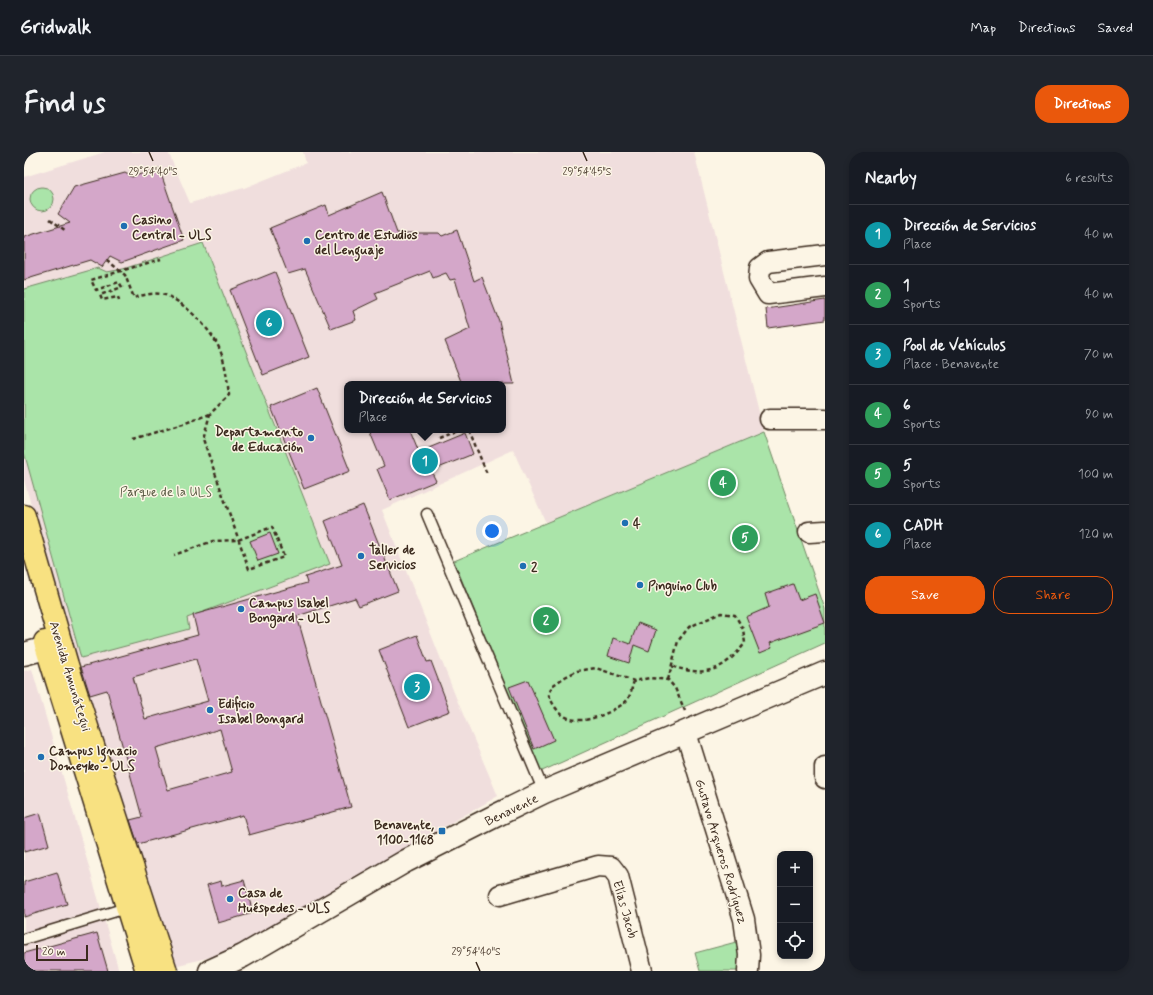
<!DOCTYPE html>
<html lang="en">
<head>
<meta charset="utf-8">
<style>
  body { margin:0; font-family:Mynerve,sans-serif; background:#20242c; color:#f1f3f6 }
  .controls { position:absolute; right:12px; bottom:12px; display:grid; overflow:hidden; border-radius:8px; box-shadow:0 2px 6px #0003 }
  .controls button { width:36px; height:36px; display:grid; place-items:center; padding:0; border:0; border-bottom:1px solid #363941; background:#171b24; color:#f1f3f6; font:20px sans-serif }
  .scale { position:absolute; left:12px; bottom:10px; width:52px; box-sizing:border-box; padding-left:4px; border:2px solid #3b2a1e; border-top:0; font-size:11px; line-height:14px; white-space:nowrap; color:#3b2a1e; -webkit-text-stroke:3px #fcf5e5; paint-order:stroke }
  .you { position:absolute; left:468px; top:379px; width:14px; height:14px; margin:-10px; border:3px solid #fff; border-radius:50%; background:#1a73e8; box-shadow:0 0 0 6px #1a73e833 }
  .badge { display:grid; place-items:center; width:26px; height:26px; border-radius:50%; background:#ea580c; color:#fff; font-size:13px; font-weight:700 }
  .pin { position:absolute; translate:-50% -50%; border:2px solid #fff; box-shadow:0 1px 4px #0006 }
  .popup { position:absolute; left:320px; top:229px; width:162px; height:52px; box-sizing:border-box; display:grid; place-content:center; border-radius:8px; background:#171b24; filter:drop-shadow(0 1px 3px #0005); font-size:13px; white-space:nowrap; color:#9ea1a6 }
  .popup b { font-size:15px; color:#f1f3f6 }
  .popup::after { content:''; position:absolute; left:50%; top:100%; margin-left:-8px; border:8px solid transparent; border-top-color:#171b24 }
  .list { margin:0; padding:0; list-style:none }
  h2 { display:flex; justify-content:space-between; align-items:center; height:52px; margin:0; padding:0 16px; font-size:17px }
  h2 small { font-size:13px; font-weight:400; color:#9ea1a6 }
  .list li { display:grid; grid-template-columns:26px 1fr auto; gap:12px; align-items:center; box-sizing:border-box; height:60px; padding:0 16px; border-top:1px solid #363941 }
  .list b { display:block; font-size:15px; white-space:nowrap }
  .list p { margin:0; font-size:13px; white-space:nowrap; color:#9ea1a6 }
  .list em { font-size:13px; font-style:normal; color:#9ea1a6 }
  .actions { display:flex; gap:8px; padding:12px 16px }
  .actions a { flex:1; padding:9px 0; border:1px solid #ea580c; border-radius:16px; text-align:center; font-size:14px; color:#ea580c }
  .actions .main { background:#ea580c; color:#fff }
  .icon { flex:none; width:22px; height:22px; fill:none; stroke:currentColor; stroke-width:2; stroke-linecap:round; stroke-linejoin:round }
  .map { position:relative; flex:none; width:801px; height:819px; overflow:hidden; border-radius:16px }
  header { display:flex; align-items:center; gap:24px; box-sizing:border-box; height:56px; padding:0 20px; background:#171b24; border-bottom:1px solid #363941 }
  header strong { font-size:19px }
  nav { display:flex; gap:22px; margin-inline-start:auto; font-size:14px }
  .intro { display:flex; align-items:center; justify-content:space-between; box-sizing:border-box; height:96px; padding:0 24px }
  h1 { margin:0; font-size:28px }
  .button { padding:10px 18px; border-radius:16px; background:#ea580c; color:#fff; font-size:14px; font-weight:700 }
  main { display:flex; gap:24px; padding:0 24px }
  aside { flex:1; background:#171b24; border-radius:16px; box-shadow:0 2px 6px #0003 }
  .map>svg:first-child { display:block }
  .built { fill:#f0dedd; fill-rule:evenodd }
  .green { fill:#aae4a9; stroke:#728764 }
  .building { fill:#d4a7c9; stroke:#3b2a1e; fill-rule:evenodd }
  .lines { fill:none; stroke-linecap:round; stroke-linejoin:round }
  .lane-casing { stroke:#3b2a1e; stroke-width:13 }
  .street-casing { stroke:#3b2a1e; stroke-width:23 }
  .secondary-casing { stroke:#3b2a1e; stroke-width:25 }
  .primary-casing { stroke:#3b2a1e; stroke-width:25 }
  .path { stroke:#3b2a1e; stroke-width:2.5; stroke-dasharray:4 3; stroke-linecap:butt }
  .lane { stroke:#fcf5e5; stroke-width:10 }
  .street { stroke:#fcf5e5; stroke-width:20 }
  .secondary { stroke:#fcf5e5; stroke-width:22 }
  .primary { stroke:#f8e181; stroke-width:22 }
  .ticks { fill:none; stroke:#3b2a1e; stroke-width:1.5 }
  .poi-dot { fill:#1f6fb2; stroke:#fcf5e5; stroke-width:1.5 }
  .labels { text-anchor:middle; stroke-width:3; stroke-linejoin:round; paint-order:stroke }
  .poi-label { font-size:13px; font-weight:bold; fill:#3b2a1e; stroke:#fcf5e5; text-anchor:start }
  .park-label { font-size:13px; fill:#575841; stroke:#fcf5e5 }
  .street-label { font-size:13px; fill:#3b2a1e; stroke:#fcf5e5 }
  .ticks-label { font-size:10px; text-anchor:middle; fill:#3b2a1e; stroke:#fcf5e5; stroke-width:3; stroke-linejoin:round; paint-order:stroke }
</style>
</head>
<body>
<header>
<strong>Gridwalk</strong>
<nav><a>Map</a><a>Directions</a><a>Saved</a></nav>
</header>
<div class="intro"><h1>Find us</h1><a class="button">Directions</a></div>
<main>
<div class="map">
<svg width="801" height="819" viewBox="0 0 801 819">
  <rect width="100%" height="100%" fill="#fcf5e5"/>
  <filter id="ink" filterUnits="userSpaceOnUse"><feTurbulence type="fractalNoise" baseFrequency=".025" numOctaves="2"/><feDisplacementMap in="SourceGraphic" scale="8" xChannelSelector="R" yChannelSelector="G"/><feConvolveMatrix kernelMatrix="1 2 1 2 8 2 1 2 1" color-interpolation-filters="sRGB"/></filter>
  <g filter="url(#ink)">
    <path class="built" d="M 81,0 L 144,0 L 166,51 L 220,36 L 282,11 L 279,0 L 670,0 L 740,280 L 522,371 L 489,298 L 358,358 L 433,548 L 474,644 L 199,802 L 138,817 L 0,328 L 0,25 ZM 323,232 L 479,232 L 479,278 L 323,278 Z
      M 8,517 L 95,819 L 0,819 L 0,519 Z"/>
    <path class="green" d="M6 47a12 12 0 1 1 24 0a12 12 0 1 1-24 0Z
      M 179,91 L 306,412 L 163,466 L 165,477 L 57,506 L 0,300 L 0,137 L 74,116 L 83,120 L 99,117 Z
      M 740,280 L 801,457 L 801,491 L 516,620 L 430,409 Z
      M 712,790 L 717,815 L 717,819 L 676,819 L 671,801 Z"/>
    <path class="building" d="M 135,16 L 160,88 L 98,110 L 86,104 L 78,115 L 66,108 L 0,128 L 0,85 L 46,71 L 34,62 L 50,35 L 101,21 L 108,25 Z
      M 358,40 L 373,81 L 415,81 L 418,84 L 433,78 L 450,129 L 458,125 L 475,169 L 490,232 L 438,232 L 421,189 L 446,177 L 431,127 L 426,128 L 422,121 L 409,126 L 406,119 L 351,141 L 354,147 L 329,159 L 332,168 L 307,177 L 281,117 L 264,122 L 246,76 L 302,53 L 305,63 Z
      M 251,120 L 285,205 L 239,223 L 206,138 Z
      M 801,148 L 801,168 L 744,176 L 742,157 Z
      M 293,236 L 326,319 L 280,337 L 247,255 Z
      M 345,278 L 386,278 L 395,300 L 441,281 L 449,302 L 407,319 L 412,329 L 366,348 L 353,317 L 360,314 Z
      M 339,353 L 374,439 L 335,454 L 331,446 L 273,464 L 327,655 L 225,683 L 219,663 L 114,692 L 106,668 L 118,665 L 83,538 L 66,543 L 57,515 L 174,483 L 169,463 L 283,431 L 281,425 L 318,413 L 301,369 ZM 172,507 L 184,549 L 121,567 L 109,525 ZM 196,577 L 208,620 L 144,638 L 132,596 Z
      M 246,381 L 254,402 L 234,409 L 226,389 Z
      M 769,432 L 775,448 L 791,442 L 801,471 L 746,491 L 748,496 L 736,501 L 722,465 L 745,455 L 741,442 Z
      M 614,471 L 632,478 L 625,499 L 610,493 L 605,511 L 584,504 L 589,486 L 606,492 Z
      M 393,483 L 403,510 L 407,509 L 426,559 L 385,575 L 355,498 Z
      M 504,528 L 530,588 L 510,597 L 485,535 Z
      M 16,661 L 25,693 L 0,700 L 0,666 Z
      M 33,720 L 43,752 L 0,765 L 0,730 Z
      M 220,728 L 229,761 L 194,771 L 183,733 L 197,729 L 198,734 Z
      M 73,781 L 84,819 L 0,819 L 0,801 Z"/>
    <g class="lines">
      <defs>
        <path id="lane" d="M 403,362 L 520,640
          M 0,787 L 102,756"/>
        <path id="street" d="M 801,103 L 744,110 L 736,116 L 735,127 L 744,142 L 801,135
          M 746,267 L 801,267
          M 785,380 L 801,379
          M 662,581 L 720,767 L 725,803 L 724,819
          M 801,615 L 801,626
          M 476,743 L 574,714 L 587,715 L 594,724 L 618,819"/>
        <path id="secondary" d="M 0,502 L 37,492
          M 186,819 L 219,804 L 382,709 L 473,663 L 520,640 L 801,521"/>
        <path id="primary" d="M 0,364 L 43,513 L 142,819
          M 21,490 L 123,819"/>
      </defs>
      <use href="#lane" class="lane-casing"/>
      <use href="#street" class="street-casing"/>
      <use href="#secondary" class="secondary-casing"/>
      <use href="#primary" class="primary-casing"/>
      <path class="path" d="M 26,67 L 42,79
        M 83,108 L 101,123 L 110,146 C 120,142 136,139 146,145 C 163,154 182,173 192,190 C 201,205 203,226 205,243 L 186,262 L 179,287 L 225,417 L 260,405 L 248,375 L 214,388 L 189,389 L 150,403
        M 95,149 L 94,145 L 78,148 L 76,143 L 98,135 L 95,130 L 72,138 L 67,128 L 137,107
        M 445,278 L 463,322
        M 415,286 L 435,278
        M 109,287 L 159,272 L 186,262
        M 644,528 L 654,489 L 665,475 L 697,461 L 711,463 L 719,477 L 721,491 C 699,520 681,525 647,514
        M 610,529 C 608,534 607,542 604,547 C 601,552 589,558 583,561 C 558,572 536,573 525,543 L 528,534 L 541,525 L 553,519 L 572,516 L 610,529 L 626,526 L 644,528 L 651,536 L 661,559"/>
      <use href="#lane" class="lane"/>
      <use href="#street" class="street"/>
      <use href="#secondary" class="secondary"/>
      <use href="#primary" class="primary"/>
    </g>
  </g>
  <path class="ticks" d="M 125,0 L 129,9M 559,0 L 563,9M 452,810 L 456,819"/>
  <g class="poi-dot">
    <circle cx="100" cy="74" r="4"/>
    <circle cx="283" cy="89" r="4"/>
    <circle cx="287" cy="286" r="4"/>
    <circle cx="601" cy="371" r="4"/>
    <circle cx="337" cy="404" r="4"/>
    <circle cx="499" cy="414" r="4"/>
    <circle cx="616" cy="433" r="4"/>
    <circle cx="217" cy="457" r="4"/>
    <circle cx="186" cy="558" r="4"/>
    <circle cx="17" cy="605" r="4"/>
    <rect x="414" y="675" width="8" height="8" rx="2"/>
    <circle cx="206" cy="747" r="4"/>
  </g>
  <g class="labels">
    <g class="poi-label">
      <text x="108" y="72">Casino<tspan x="108" dy="15">Central - ULS</tspan></text>
      <text x="291" y="87">Centro de Estudios<tspan x="291" dy="15">del Lenguaje</tspan></text>
      <text x="279" y="284" text-anchor="end">Departamento<tspan x="279" dy="15">de Educación</tspan></text>
      <text x="609" y="376">4</text>
      <text x="345" y="402">Taller de<tspan x="345" dy="15">Servicios</tspan></text>
      <text x="507" y="419">2</text>
      <text x="624" y="438">Pinguino Club</text>
      <text x="225" y="455">Campus Isabel<tspan x="225" dy="15">Bongard - ULS</tspan></text>
      <text x="194" y="556">Edificio<tspan x="194" dy="15">Isabel Bongard</tspan></text>
      <text x="25" y="603">Campus Ignacio<tspan x="25" dy="15">Domeyko - ULS</tspan></text>
      <text x="410" y="677" text-anchor="end">Benavente,<tspan x="410" dy="15">1100-1168</tspan></text>
      <text x="214" y="745">Casa de<tspan x="214" dy="15">Huéspedes - ULS</tspan></text>
    </g>
    <g class="park-label">
      <text x="142" y="344">Parque de la ULS</text>
    </g>
    <g class="street-label">
      <text transform="translate(47 524) rotate(73)" y="5">Avenida Amunátegui</text>
      <text transform="translate(487 657) rotate(-26)" y="5">Benavente</text>
      <text transform="translate(698 699) rotate(73)" y="5">Gustavo Arqueros Rodríguez</text>
      <text transform="translate(602 757) rotate(74)" y="5">Elías Jacob</text>
    </g>
  </g>
  <g class="ticks-label">
    <text x="129" y="23">29°54'40"S</text>
    <text x="563" y="23">29°54'45"S</text>
    <text x="452" y="803">29°54'40"S</text>
  </g>
</svg>
<div class="controls">
<button>+</button>
<button>−</button>
<button><svg class="icon" aria-label="locate" viewBox="0 0 24 24"><circle cx="12" cy="12" r="6"/><path d="M12 2v4M12 18v4M2 12h4M18 12h4"/></svg></button>
</div>
<div class="scale">20 m</div>
<div class="you"></div>
<div class="pin badge" style="left:401px;top:309px;background:#0f9aa8">1</div>
<div class="popup"><b>Dirección de Servicios</b>Place</div>
<div class="pin badge" style="left:522px;top:468px;background:#2e9e5b">2</div>
<div class="pin badge" style="left:393px;top:535px;background:#0f9aa8">3</div>
<div class="pin badge" style="left:699px;top:331px;background:#2e9e5b">4</div>
<div class="pin badge" style="left:721px;top:386px;background:#2e9e5b">5</div>
<div class="pin badge" style="left:245px;top:171px;background:#0f9aa8">6</div>
</div>
<aside>
<h2>Nearby<small>6 results</small></h2>
<ul class="list">
<li><span class="badge" style="background:#0f9aa8">1</span><div><b>Dirección de Servicios</b><p>Place</p></div><em>40 m</em></li>
<li><span class="badge" style="background:#2e9e5b">2</span><div><b>1</b><p>Sports</p></div><em>40 m</em></li>
<li><span class="badge" style="background:#0f9aa8">3</span><div><b>Pool de Vehículos</b><p>Place · Benavente</p></div><em>70 m</em></li>
<li><span class="badge" style="background:#2e9e5b">4</span><div><b>6</b><p>Sports</p></div><em>90 m</em></li>
<li><span class="badge" style="background:#2e9e5b">5</span><div><b>5</b><p>Sports</p></div><em>100 m</em></li>
<li><span class="badge" style="background:#0f9aa8">6</span><div><b>CADH</b><p>Place</p></div><em>120 m</em></li>
</ul>
<div class="actions"><a class="main">Save</a><a>Share</a></div>
</aside>
</main>
</body>
</html>
